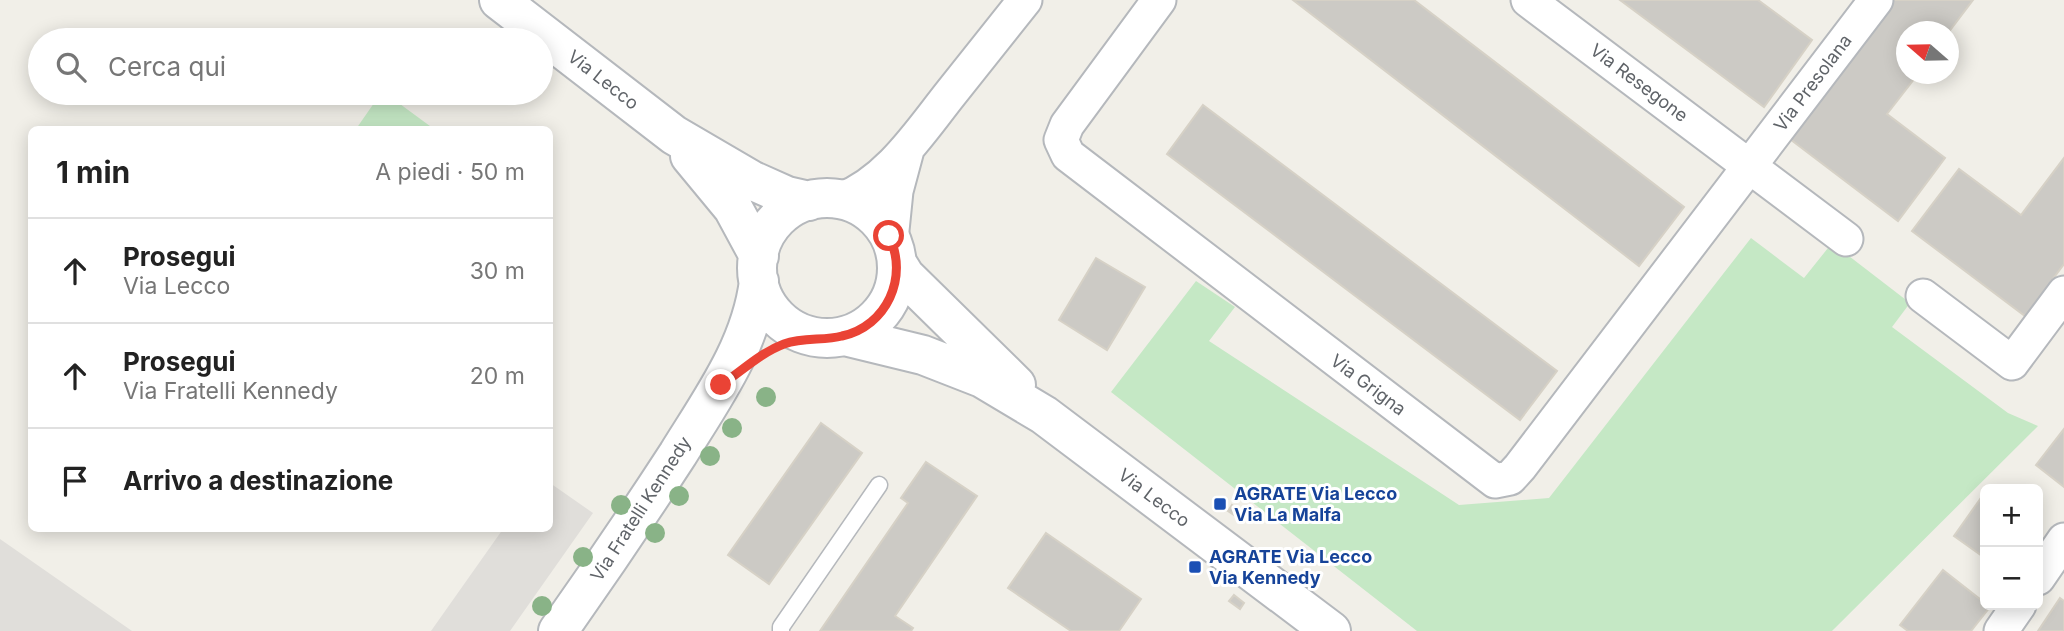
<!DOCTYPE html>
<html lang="it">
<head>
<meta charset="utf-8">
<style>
  body { margin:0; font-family:Inter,sans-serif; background:#f2f2f2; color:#222 }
  .controls { position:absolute; right:21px; bottom:21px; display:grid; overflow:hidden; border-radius:10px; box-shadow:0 4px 18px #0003 }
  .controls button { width:63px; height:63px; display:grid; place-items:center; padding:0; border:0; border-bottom:2px solid #e0e0e0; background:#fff; color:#222; font:35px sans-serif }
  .compass { position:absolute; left:1896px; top:21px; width:63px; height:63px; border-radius:50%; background:#fff; box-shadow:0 4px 18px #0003; rotate:290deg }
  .stop { position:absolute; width:21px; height:21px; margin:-16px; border:5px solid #ea4335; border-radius:50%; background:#fff }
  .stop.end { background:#ea4335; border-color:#fff; box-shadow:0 2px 7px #0008 }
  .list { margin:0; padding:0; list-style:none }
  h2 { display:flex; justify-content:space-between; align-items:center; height:91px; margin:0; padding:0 28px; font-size:30px }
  h2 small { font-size:23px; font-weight:400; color:#767676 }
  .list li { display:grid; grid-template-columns:46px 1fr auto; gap:21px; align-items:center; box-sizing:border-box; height:105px; padding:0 28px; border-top:2px solid #e0e0e0 }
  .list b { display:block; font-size:26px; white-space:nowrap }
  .list p { margin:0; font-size:23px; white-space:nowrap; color:#767676 }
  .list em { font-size:23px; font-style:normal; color:#767676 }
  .icon { flex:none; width:38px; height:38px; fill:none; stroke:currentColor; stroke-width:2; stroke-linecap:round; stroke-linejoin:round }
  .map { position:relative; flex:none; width:2064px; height:631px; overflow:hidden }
  .search { position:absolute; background:#fff; box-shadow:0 4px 18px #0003; left:28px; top:28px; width:525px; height:77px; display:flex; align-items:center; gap:18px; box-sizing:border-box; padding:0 24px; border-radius:38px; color:#767676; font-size:26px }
  .panel { position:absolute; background:#fff; box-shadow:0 4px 18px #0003; left:28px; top:126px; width:525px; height:406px; border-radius:10px }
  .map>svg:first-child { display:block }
  .industrial { fill:#e0deda }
  .green { fill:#c5e8c5 }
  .building { fill:#cccac5; stroke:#d6d1c6; stroke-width:2 }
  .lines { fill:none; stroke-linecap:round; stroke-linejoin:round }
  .service-casing { stroke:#b5b8bc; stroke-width:19 }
  .minor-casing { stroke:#b5b8bc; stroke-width:37 }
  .tertiary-casing { stroke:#b5b8bc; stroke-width:42 }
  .service { stroke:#fff; stroke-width:16 }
  .minor { stroke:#fff; stroke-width:33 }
  .tertiary { stroke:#fff; stroke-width:38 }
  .tree { fill:#89b387 }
  .route { stroke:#ea4335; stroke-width:9 }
  .transit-dot { fill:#1a4fb4; stroke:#fff; stroke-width:2.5 }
  .labels { text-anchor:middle; stroke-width:6; stroke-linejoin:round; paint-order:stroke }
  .street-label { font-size:18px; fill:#5f6368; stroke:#fff }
  .transit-label { font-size:18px; font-weight:bold; fill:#164399; stroke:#fff; text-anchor:start }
</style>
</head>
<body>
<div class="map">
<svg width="2064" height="631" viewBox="0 0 2064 631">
  <rect width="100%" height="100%" fill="#f1efe8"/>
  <path class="industrial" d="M 550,483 L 593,513 L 510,631 L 431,631 L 503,529 L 550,528 Z
    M 0,539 L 132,631 L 0,631 Z"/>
  <path class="green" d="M 381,93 L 385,93 L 434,129 L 356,129 Z
    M 1751,238 L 1804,278 L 1832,243 L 1910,303 L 1892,327 L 2008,413 L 2038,426 L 1832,631 L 1417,631 L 1111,392 L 1196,281 L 1235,307 L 1209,341 L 1459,505 L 1549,498 Z"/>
  <path class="building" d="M 1293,0 L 1414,0 L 1684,207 L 1639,266 Z
    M 1620,0 L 1758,0 L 1812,40 L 1764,107 Z
    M 1889,0 L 1973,0 L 1948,33 L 1906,32 L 1906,74 L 1918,74 L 1887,114 L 1945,158 L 1898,221 L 1786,136 Z
    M 1203,105 L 1557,371 L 1520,420 L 1167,154 Z
    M 2064,158 L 2064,264 L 2025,316 L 1912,231 L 1959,169 L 2021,215 Z
    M 1096,258 L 1145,287 L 1107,350 L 1059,320 Z
    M 821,423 L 862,453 L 769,584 L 728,555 Z
    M 2064,429 L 2064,487 L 2036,465 Z
    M 926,462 L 977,496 L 895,616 L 913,628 L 911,631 L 820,631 L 908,503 L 901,498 Z
    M 1983,495 L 1985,497 L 1985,558 L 1954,536 Z
    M 1232,505 L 1244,513 L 1240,519 L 1228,511 Z
    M 1046,533 L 1141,599 L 1119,631 L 1071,631 L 1008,588 Z
    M 1943,570 L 1990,607 L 1971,631 L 1908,631 L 1900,625 Z
    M 1234,595 L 1244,603 L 1240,609 L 1229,601 Z
    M 2060,598 L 2064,601 L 2064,631 L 2038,631 Z"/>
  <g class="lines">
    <defs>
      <path id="service" d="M 781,631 L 781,627 L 879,485"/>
      <path id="minor" d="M 1159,0 L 1067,125 L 1061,140 L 1068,155 L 1495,481 L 1510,478 L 1520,467 L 1876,0
        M 1528,0 L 1846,239
        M 840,200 C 888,182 920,132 951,93 C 976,62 1000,31 1025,0
        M 891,240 L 896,191 L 907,150
        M 1923,296 L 2012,363 L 2064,293
        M 2038,578 L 2064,540
        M 2001,631 L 2019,605"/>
      <path id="tertiary" d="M 499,0 L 674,135 L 751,180 L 787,196 L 809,201
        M 690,156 L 733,208 L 759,256
        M757 268a70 70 0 1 1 140 0a70 70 0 1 1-140 0Z
        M 897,263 L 905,276 L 1016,385
        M 845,336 L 923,355 L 982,378 L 1044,415 L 1331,631
        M 558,631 C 599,573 639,514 678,454 C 712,399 751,346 759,281"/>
    </defs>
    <use href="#service" class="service-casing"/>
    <use href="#minor" class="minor-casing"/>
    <use href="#tertiary" class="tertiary-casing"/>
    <use href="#service" class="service"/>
    <use href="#minor" class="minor"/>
    <use href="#tertiary" class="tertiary"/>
  </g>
  <g class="tree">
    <circle cx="766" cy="397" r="10"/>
    <circle cx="732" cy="428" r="10"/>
    <circle cx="710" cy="456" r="10"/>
    <circle cx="679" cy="496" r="10"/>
    <circle cx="621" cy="505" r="10"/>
    <circle cx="655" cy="533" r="10"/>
    <circle cx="583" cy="557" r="10"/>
    <circle cx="542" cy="606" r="10"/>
  </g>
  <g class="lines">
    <path class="route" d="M 721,385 C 742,371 760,353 784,344 C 804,337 824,341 842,336 C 887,326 909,277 889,236"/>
  </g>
  <g class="transit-dot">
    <rect x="1213" y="497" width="14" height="14" rx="3.5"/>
    <rect x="1188" y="560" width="14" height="14" rx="3.5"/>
  </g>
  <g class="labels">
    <g class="street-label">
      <text transform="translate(603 80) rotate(38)" y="6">Via Lecco</text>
      <text transform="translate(1639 83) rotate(37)" y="6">Via Resegone</text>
      <text transform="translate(1813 83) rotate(-53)" y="6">Via Presolana</text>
      <text transform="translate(1368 385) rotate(37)" y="6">Via Grigna</text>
      <text transform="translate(1154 498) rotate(37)" y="6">Via Lecco</text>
      <text transform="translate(641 509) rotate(-57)" y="6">Via Fratelli Kennedy</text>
    </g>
    <g class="transit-label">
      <text x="1234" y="500">AGRATE Via Lecco<tspan x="1234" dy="21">Via La Malfa</tspan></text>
      <text x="1209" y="563">AGRATE Via Lecco<tspan x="1209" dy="21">Via Kennedy</tspan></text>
    </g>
  </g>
</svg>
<div class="controls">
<button>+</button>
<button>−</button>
</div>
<svg class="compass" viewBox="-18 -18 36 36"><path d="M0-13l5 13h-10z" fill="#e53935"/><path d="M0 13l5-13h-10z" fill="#767676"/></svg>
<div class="stop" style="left:889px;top:236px"></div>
<div class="stop end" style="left:721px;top:385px"></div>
<div class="search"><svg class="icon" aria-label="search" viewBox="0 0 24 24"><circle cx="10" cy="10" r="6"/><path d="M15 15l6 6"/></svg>Cerca qui</div>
<section class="panel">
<h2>1 min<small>A piedi · 50 m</small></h2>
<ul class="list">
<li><svg class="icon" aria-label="ahead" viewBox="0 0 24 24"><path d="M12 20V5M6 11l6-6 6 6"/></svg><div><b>Prosegui</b><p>Via Lecco</p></div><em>30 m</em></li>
<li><svg class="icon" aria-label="ahead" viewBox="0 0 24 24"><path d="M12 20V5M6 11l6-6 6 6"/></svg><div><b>Prosegui</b><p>Via Fratelli Kennedy</p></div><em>20 m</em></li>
<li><svg class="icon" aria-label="arrive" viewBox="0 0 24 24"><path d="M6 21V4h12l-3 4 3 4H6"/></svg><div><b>Arrivo a destinazione</b></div></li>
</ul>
</section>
</div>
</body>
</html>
